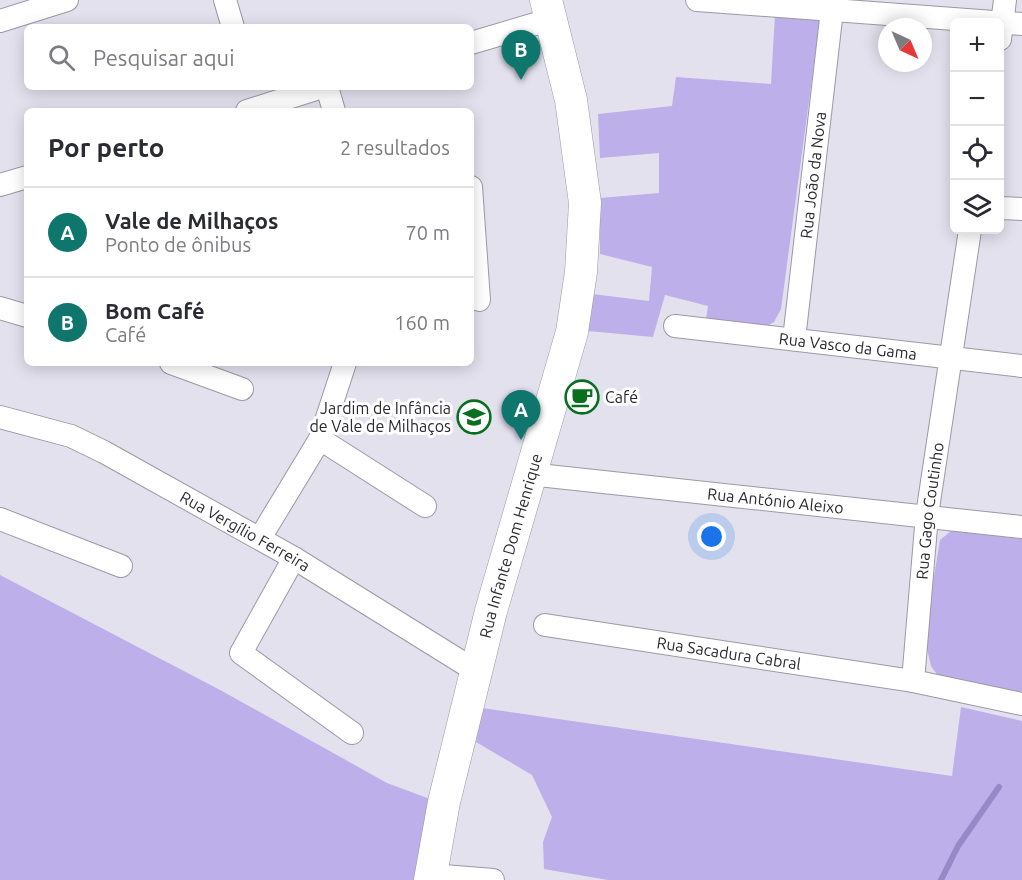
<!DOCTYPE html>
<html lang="pt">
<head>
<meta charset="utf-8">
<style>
  body { margin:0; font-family:Ubuntu,sans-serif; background:#f2f2f3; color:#2b2b33 }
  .controls { position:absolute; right:18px; top:18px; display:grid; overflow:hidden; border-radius:9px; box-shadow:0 3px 15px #0003 }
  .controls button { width:54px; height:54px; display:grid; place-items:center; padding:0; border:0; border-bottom:2px solid #e1e1e2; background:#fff; color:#2b2b33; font:30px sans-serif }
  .compass { position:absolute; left:878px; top:18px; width:54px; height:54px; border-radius:50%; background:#fff; box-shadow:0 3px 15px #0003; rotate:136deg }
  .you { position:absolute; left:712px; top:537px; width:21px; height:21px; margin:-15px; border:4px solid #fff; border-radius:50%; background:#1a73e8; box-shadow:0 0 0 9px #1a73e833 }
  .badge { display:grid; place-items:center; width:39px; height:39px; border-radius:50%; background:#0f766e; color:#fff; font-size:20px; font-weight:700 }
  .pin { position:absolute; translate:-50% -50px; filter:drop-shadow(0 2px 3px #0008) }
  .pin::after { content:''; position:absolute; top:32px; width:21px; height:18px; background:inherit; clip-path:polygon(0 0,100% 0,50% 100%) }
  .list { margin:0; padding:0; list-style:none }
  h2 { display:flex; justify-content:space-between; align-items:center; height:78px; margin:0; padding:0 24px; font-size:26px }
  h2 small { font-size:20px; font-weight:400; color:#7c7c81 }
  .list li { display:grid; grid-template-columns:39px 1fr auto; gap:18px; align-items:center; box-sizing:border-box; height:90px; padding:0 24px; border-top:2px solid #e1e1e2 }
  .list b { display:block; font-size:22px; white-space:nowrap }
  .list p { margin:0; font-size:20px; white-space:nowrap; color:#7c7c81 }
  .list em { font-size:20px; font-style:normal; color:#7c7c81 }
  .icon { flex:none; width:33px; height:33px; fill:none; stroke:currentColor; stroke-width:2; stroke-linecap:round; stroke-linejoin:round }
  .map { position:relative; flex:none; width:1022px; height:880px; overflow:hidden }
  .search { position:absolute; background:#fff; box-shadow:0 3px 15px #0003; left:24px; top:24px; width:450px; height:66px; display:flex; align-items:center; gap:15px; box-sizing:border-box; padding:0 21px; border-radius:9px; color:#7c7c81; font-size:22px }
  .panel { position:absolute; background:#fff; box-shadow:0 3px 15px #0003; left:24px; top:108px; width:450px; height:258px; border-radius:9px }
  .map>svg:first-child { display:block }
  .green { fill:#bdafea }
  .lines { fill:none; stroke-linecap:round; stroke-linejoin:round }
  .stream { stroke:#9888c7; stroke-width:6 }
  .street-casing { stroke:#9b99a5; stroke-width:24 }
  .secondary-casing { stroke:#9b99a5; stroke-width:33 }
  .street { stroke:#fff; stroke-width:22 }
  .secondary { stroke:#fff; stroke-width:32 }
  .labels { text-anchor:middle; stroke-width:6; stroke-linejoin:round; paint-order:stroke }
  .street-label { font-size:16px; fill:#2b2a2f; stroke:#fff }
  .poi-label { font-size:16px; fill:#2b2a2f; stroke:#fff; text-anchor:start }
</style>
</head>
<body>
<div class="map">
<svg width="1022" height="880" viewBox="0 0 1022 880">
  <rect width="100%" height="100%" fill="#e3e1ee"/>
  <path class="green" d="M 775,14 L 820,19 L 781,309 L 774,322 L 765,327 L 706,319 L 708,306 L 665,295 L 653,337 L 588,331 L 592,294 L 649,301 L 652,267 L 600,254 L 600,198 L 659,193 L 659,153 L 600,158 L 598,114 L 672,106 L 676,77 L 771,84 Z
    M 951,531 L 1022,539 L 1022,697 L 941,680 L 931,666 L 924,637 L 940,540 Z
    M 0,575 L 222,691 L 387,783 L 430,799 L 415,880 L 0,880 Z
    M 961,707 L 1022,721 L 1022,880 L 608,880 L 544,869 L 543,842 L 552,817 L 532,775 L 476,742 L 482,708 L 952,776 Z"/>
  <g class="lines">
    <path class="stream" d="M 941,880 L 958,846 L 999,787"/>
    <defs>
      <g id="street">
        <path d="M 225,0 L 233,27"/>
        <path d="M 697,0 L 1022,24"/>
        <path d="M 0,21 L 67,0"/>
        <path d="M 1000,39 L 1005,0"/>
        <path d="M 471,43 L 552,19"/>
        <path d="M 327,87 L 334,111"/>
        <path d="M 247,111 L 322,87"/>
        <path d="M 0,185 L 27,177"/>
        <path d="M 471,187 L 479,300"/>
        <path d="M 1000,208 L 1022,209"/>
        <path d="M 0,308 L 27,316"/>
        <path id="s1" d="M 675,326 L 1022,366"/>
        <path id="s2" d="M 794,339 L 832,10"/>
        <path d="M 171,363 L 242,389"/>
        <path id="s3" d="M 0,417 L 71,436 L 104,452 L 294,558 L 476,671"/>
        <path d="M 320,439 L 425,506"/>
        <path id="s4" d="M 529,474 L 1022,527"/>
        <path d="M 0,519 L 121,566"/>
        <path d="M 260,538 L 320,439 L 345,363"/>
        <path d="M 294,558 L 241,653 L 352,733"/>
        <path id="s5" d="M 545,625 L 913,681 L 1022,704"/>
        <path id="s6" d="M 913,681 L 927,515 L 970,230"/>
        <path d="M 431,875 L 493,880"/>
      </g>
      <g id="secondary">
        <path id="s7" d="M 430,880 L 444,802 L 491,611 L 572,332 L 581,272 L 585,203 L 571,100 L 546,0"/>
      </g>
    </defs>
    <use href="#street" class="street-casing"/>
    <use href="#secondary" class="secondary-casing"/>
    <use href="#street" class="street"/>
    <use href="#secondary" class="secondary"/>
  </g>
  <defs>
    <symbol id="cafe-ring" viewBox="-11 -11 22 22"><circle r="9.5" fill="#fff" stroke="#076f1e" stroke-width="1.5"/><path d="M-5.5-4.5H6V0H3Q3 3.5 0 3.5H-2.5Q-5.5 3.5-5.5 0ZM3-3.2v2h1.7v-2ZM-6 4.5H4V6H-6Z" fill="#076f1e"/></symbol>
    <symbol id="school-ring" viewBox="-11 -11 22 22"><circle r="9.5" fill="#fff" stroke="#076f1e" stroke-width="1.5"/><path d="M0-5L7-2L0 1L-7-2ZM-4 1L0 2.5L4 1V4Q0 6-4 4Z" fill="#076f1e"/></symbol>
  </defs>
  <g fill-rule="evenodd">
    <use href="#cafe-ring" x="563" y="378" width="38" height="38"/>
    <use href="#school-ring" x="455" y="398" width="38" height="38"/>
  </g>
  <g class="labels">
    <g class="street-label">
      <text dy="6" stroke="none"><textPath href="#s2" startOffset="165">Rua João da Nova</textPath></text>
      <text dy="6" stroke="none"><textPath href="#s1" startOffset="174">Rua Vasco da Gama</textPath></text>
      <text dy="6" stroke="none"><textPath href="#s4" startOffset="248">Rua António Aleixo</textPath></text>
      <text dy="6" stroke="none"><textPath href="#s6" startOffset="171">Rua Gago Coutinho</textPath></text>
      <text dy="6" stroke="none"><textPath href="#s3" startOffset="272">Rua Vergílio Ferreira</textPath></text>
      <text dy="6" stroke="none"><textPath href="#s7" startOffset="344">Rua Infante Dom Henrique</textPath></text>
      <text dy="6" stroke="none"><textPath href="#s5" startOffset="186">Rua Sacadura Cabral</textPath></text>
    </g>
    <g class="poi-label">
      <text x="605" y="403">Café</text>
      <text x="451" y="414" text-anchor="end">Jardim de Infância<tspan x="451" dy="18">de Vale de Milhaços</tspan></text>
    </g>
  </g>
</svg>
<div class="controls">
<button>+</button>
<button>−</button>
<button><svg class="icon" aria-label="locate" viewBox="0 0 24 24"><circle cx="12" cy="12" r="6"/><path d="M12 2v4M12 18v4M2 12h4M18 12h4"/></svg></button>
<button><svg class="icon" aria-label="layers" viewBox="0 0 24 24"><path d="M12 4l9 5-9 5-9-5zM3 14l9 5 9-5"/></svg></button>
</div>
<svg class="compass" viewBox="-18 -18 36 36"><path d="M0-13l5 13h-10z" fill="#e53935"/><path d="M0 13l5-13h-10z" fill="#7c7c81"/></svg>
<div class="you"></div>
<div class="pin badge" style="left:521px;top:440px">A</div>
<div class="pin badge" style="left:521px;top:80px">B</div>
<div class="search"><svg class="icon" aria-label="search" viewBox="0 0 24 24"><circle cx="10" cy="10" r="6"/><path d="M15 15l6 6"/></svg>Pesquisar aqui</div>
<section class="panel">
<h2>Por perto<small>2 resultados</small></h2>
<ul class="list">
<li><span class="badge">A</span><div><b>Vale de Milhaços</b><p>Ponto de ônibus</p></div><em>70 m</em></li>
<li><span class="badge">B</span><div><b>Bom Café</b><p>Café</p></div><em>160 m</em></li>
</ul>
</section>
</div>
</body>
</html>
